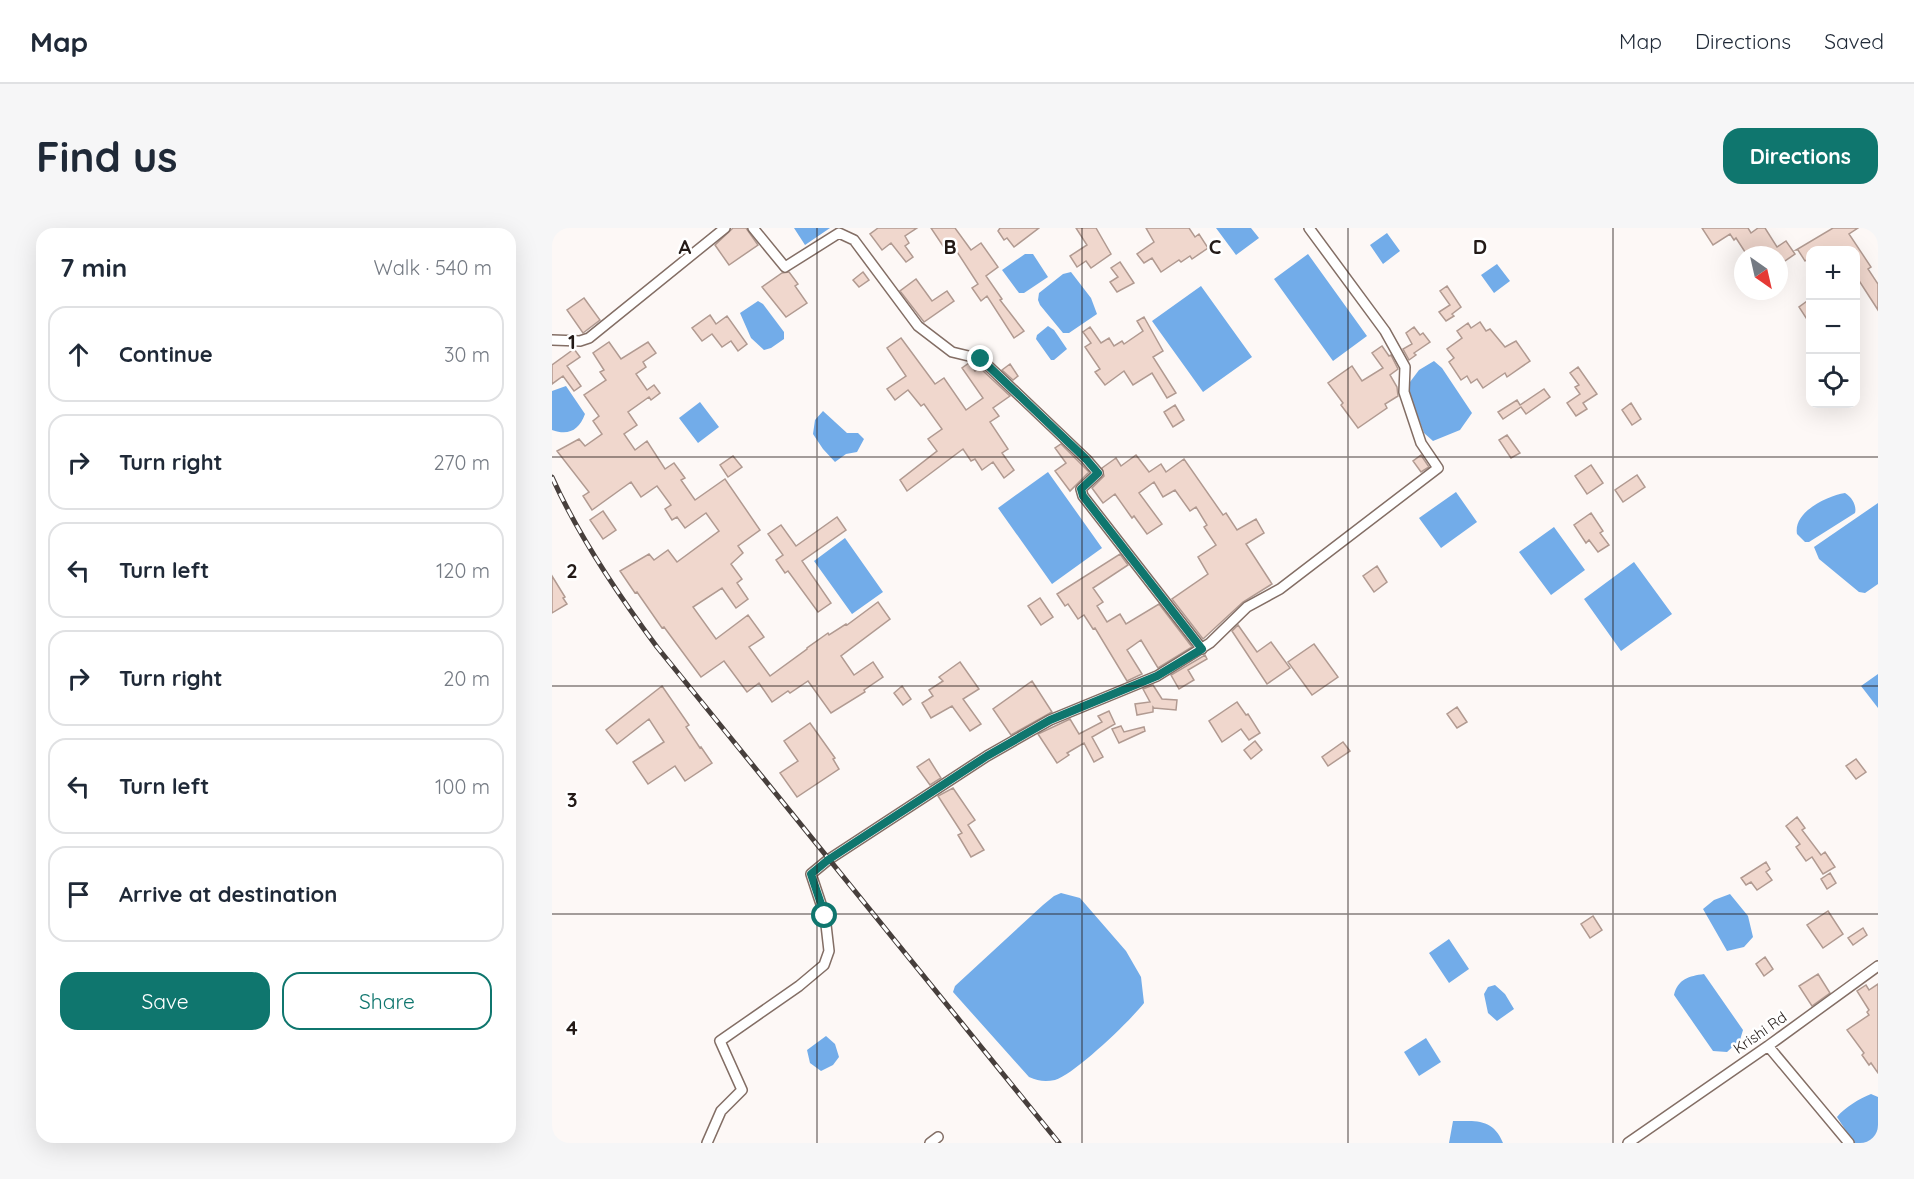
<!DOCTYPE html>
<html lang="en">
<head>
<meta charset="utf-8">
<style>
  body { margin:0; font-family:Quicksand,sans-serif; background:#f6f6f7; color:#1f2937 }
  .controls { position:absolute; right:18px; top:18px; display:grid; overflow:hidden; border-radius:12px; box-shadow:0 6px 24px #0002 }
  .controls button { width:54px; height:54px; display:grid; place-items:center; padding:0; border:0; border-bottom:2px solid #e0e1e3; background:#fff; color:#1f2937; font:30px sans-serif }
  .compass { position:absolute; left:1182px; top:18px; width:54px; height:54px; border-radius:50%; background:#fff; box-shadow:0 6px 24px #0002; rotate:146deg }
  .stop { position:absolute; width:18px; height:18px; margin:-14px; border:4px solid #0f766e; border-radius:50%; background:#fff }
  .stop.end { background:#0f766e; border-color:#fff; box-shadow:0 2px 6px #0008 }
  .list { margin:0; padding:0; list-style:none }
  h2 { display:flex; justify-content:space-between; align-items:center; height:78px; margin:0; padding:0 24px; font-size:26px }
  h2 small { font-size:20px; font-weight:400; color:#747a83 }
  .list li { display:grid; grid-template-columns:39px 1fr auto; gap:18px; align-items:center; box-sizing:border-box; height:96px; margin:0 12px 12px; padding:0 12px; border:2px solid #e0e1e3; border-radius:18px }
  .list b { display:block; font-size:22px; white-space:nowrap }
  .list em { font-size:20px; font-style:normal; color:#747a83 }
  .actions { display:flex; gap:12px; padding:18px 24px }
  .actions a { flex:1; padding:14px 0; border:2px solid #0f766e; border-radius:18px; text-align:center; font-size:21px; color:#0f766e }
  .actions .main { background:#0f766e; color:#fff }
  .icon { flex:none; width:33px; height:33px; fill:none; stroke:currentColor; stroke-width:2; stroke-linecap:round; stroke-linejoin:round }
  .map { position:relative; flex:none; width:1326px; height:915px; overflow:hidden; border-radius:18px }
  header { display:flex; align-items:center; gap:36px; box-sizing:border-box; height:84px; padding:0 30px; background:#fff; border-bottom:2px solid #e0e1e3 }
  header strong { font-size:28px }
  nav { display:flex; gap:33px; margin-inline-start:auto; font-size:21px }
  .intro { display:flex; align-items:center; justify-content:space-between; box-sizing:border-box; height:144px; padding:0 36px }
  h1 { margin:0; font-size:42px }
  .button { padding:15px 27px; border-radius:18px; background:#0f766e; color:#fff; font-size:21px; font-weight:700 }
  main { display:flex; gap:36px; padding:0 36px }
  aside { flex:1; background:#fff; border-radius:18px; box-shadow:0 6px 24px #0002 }
  .map>svg:first-child { display:block }
  .water { fill:#72ace9 }
  .building { fill:#f0d7cd; stroke:#b19a91; stroke-width:1.5 }
  .lines { fill:none; stroke-linecap:round; stroke-linejoin:round }
  .minor-casing { stroke:#836e65; stroke-width:12 }
  .minor { stroke:#fff; stroke-width:9 }
  .rail-casing { stroke:#473f3c; stroke-width:5 }
  .rail { stroke:#fff; stroke-width:3; stroke-dasharray:9; stroke-linecap:butt }
  .route { stroke:#0f766e; stroke-width:8 }
  .grid { fill:none; stroke:#231a17; stroke-width:1.5; stroke-opacity:0.55 }
  .labels { text-anchor:middle; stroke-width:5; stroke-linejoin:round; paint-order:stroke }
  .street-label { font-size:15px; fill:#231a17; stroke:#fff }
  .grid-label { font-size:20px; text-anchor:middle; font-weight:bold; fill:#231a17; stroke:#fff; stroke-width:5; stroke-linejoin:round; paint-order:stroke }
</style>
</head>
<body>
<header>
<strong>Map</strong>
<nav><a>Map</a><a>Directions</a><a>Saved</a></nav>
</header>
<div class="intro"><h1>Find us</h1><a class="button">Directions</a></div>
<main>
<aside>
<h2>7 min<small>Walk · 540 m</small></h2>
<ul class="list">
<li><svg class="icon" aria-label="ahead" viewBox="0 0 24 24"><path d="M12 20V5M6 11l6-6 6 6"/></svg><div><b>Continue</b></div><em>30 m</em></li>
<li><svg class="icon" aria-label="right" viewBox="0 0 24 24"><path d="M7 20v-9h11M14 6l5 5-5 5"/></svg><div><b>Turn right</b></div><em>270 m</em></li>
<li><svg class="icon" aria-label="left" viewBox="0 0 24 24"><path d="M17 20v-9H6M10 6l-5 5 5 5"/></svg><div><b>Turn left</b></div><em>120 m</em></li>
<li><svg class="icon" aria-label="right" viewBox="0 0 24 24"><path d="M7 20v-9h11M14 6l5 5-5 5"/></svg><div><b>Turn right</b></div><em>20 m</em></li>
<li><svg class="icon" aria-label="left" viewBox="0 0 24 24"><path d="M17 20v-9H6M10 6l-5 5 5 5"/></svg><div><b>Turn left</b></div><em>100 m</em></li>
<li><svg class="icon" aria-label="arrive" viewBox="0 0 24 24"><path d="M6 21V4h12l-3 4 3 4H6"/></svg><div><b>Arrive at destination</b></div></li>
</ul>
<div class="actions"><a class="main">Save</a><a>Share</a></div>
</aside>
<div class="map">
<svg width="1326" height="915" viewBox="0 0 1326 915">
  <rect width="100%" height="100%" fill="#fdf8f6"/>
  <path class="water" d="M 242,0 L 278,0 L 253,17 Z
    M 664,0 L 699,0 L 707,10 L 684,27 Z
    M 835,5 L 848,23 L 831,36 L 818,17 Z
    M 473,26 L 481,26 L 496,49 L 472,65 L 467,65 L 450,42 Z
    M 756,26 L 815,108 L 781,133 L 722,51 Z
    M 945,36 L 958,53 L 942,65 L 929,47 Z
    M 519,44 L 539,70 L 545,86 L 517,105 L 511,105 L 488,77 L 486,72 L 487,65 L 511,46 Z
    M 649,58 L 700,129 L 651,164 L 600,93 Z
    M 206,73 L 211,76 L 232,104 L 232,111 L 219,120 L 212,122 L 199,110 L 188,85 Z
    M 496,98 L 502,102 L 515,121 L 502,132 L 499,132 L 484,111 L 485,107 Z
    M 882,133 L 890,140 L 920,185 L 908,202 L 881,213 L 872,205 L 855,158 L 867,142 Z
    M 14,158 L 33,186 C 27,202 17,208 0,202 L 0,163 Z
    M 148,174 L 167,199 L 146,215 L 127,190 Z
    M 271,183 L 295,205 L 306,205 L 312,211 L 305,224 L 294,226 L 283,234 L 271,221 L 261,206 L 263,192 Z
    M 496,244 L 550,320 L 500,356 L 446,280 Z
    M 904,264 L 925,294 L 889,320 L 867,290 Z
    M 1293,265 C 1300,269 1305,278 1303,285 L 1257,314 L 1253,314 L 1245,306 C 1241,284 1275,268 1293,265 Z
    M 1326,275 L 1326,356 L 1313,365 L 1307,364 L 1267,331 L 1262,319 Z
    M 1002,299 L 1033,342 L 999,367 L 967,324 Z
    M 293,310 L 331,364 L 300,386 L 262,333 Z
    M 1082,334 L 1120,386 L 1069,423 L 1032,371 Z
    M 1326,446 L 1326,480 L 1309,458 Z
    M 509,665 L 528,670 L 574,723 L 589,749 L 592,775 C 579,792 523,846 503,852 C 493,854 486,853 477,849 L 401,764 L 403,758 L 491,677 L 502,668 Z
    M 1178,666 L 1196,688 L 1201,709 L 1192,719 L 1175,723 L 1151,681 L 1162,672 Z
    M 897,711 L 917,741 L 897,755 L 877,725 Z
    M 1152,746 L 1191,802 L 1188,812 L 1175,824 L 1161,823 L 1122,767 C 1126,751 1137,748 1152,746 Z
    M 943,757 L 953,766 L 962,781 L 945,793 L 936,785 L 932,766 L 936,759 Z
    M 274,808 L 283,816 L 287,829 L 281,837 L 269,843 L 258,835 L 255,822 Z
    M 874,810 L 889,834 L 867,848 L 852,824 Z
    M 1319,866 L 1326,869 L 1326,915 L 1302,915 L 1285,889 C 1293,879 1307,871 1319,866 Z
    M 901,893 C 924,893 941,890 951,915 L 897,915 Z"/>
  <path class="building" d="M 181,0 L 194,0 L 206,17 L 177,37 L 163,17 Z
    M 326,0 L 365,0 L 353,8 L 357,15 L 353,18 L 361,29 L 354,34 L 339,15 L 330,22 L 318,6 Z
    M 379,0 L 403,0 L 419,22 L 429,15 L 446,39 L 434,48 L 450,71 L 448,72 L 472,103 L 462,110 L 435,68 L 429,73 L 420,60 L 426,56 L 398,13 L 391,18 Z
    M 448,0 L 487,0 L 462,19 L 455,10 L 452,12 L 446,3 Z
    M 524,0 L 544,0 L 559,26 L 539,40 L 534,33 L 525,39 L 518,28 L 535,17 Z
    M 594,0 L 637,0 L 643,9 L 647,6 L 656,20 L 640,31 L 638,28 L 629,34 L 627,32 L 609,44 L 600,30 L 592,35 L 585,26 L 602,14 Z
    M 1150,0 L 1196,0 L 1199,5 L 1206,0 L 1213,0 L 1225,19 L 1234,13 L 1243,26 L 1227,37 L 1227,27 L 1195,27 L 1184,10 L 1182,12 L 1178,6 L 1161,17 Z
    M 1281,0 L 1306,0 L 1297,6 L 1319,39 L 1316,41 L 1326,56 L 1326,82 L 1304,48 L 1304,22 L 1277,22 L 1274,19 L 1269,22 L 1258,22 L 1258,29 L 1253,33 L 1246,22 L 1244,22 Z
    M 568,34 L 582,55 L 565,64 L 558,54 L 566,49 L 559,40 Z
    M 237,44 L 246,56 L 243,58 L 255,75 L 234,89 L 210,59 L 230,45 Z
    M 311,44 L 317,52 L 307,59 L 301,52 Z
    M 364,51 L 380,73 L 395,63 L 402,73 L 372,94 L 348,63 Z
    M 895,58 L 909,79 L 900,86 L 902,88 L 894,93 L 887,84 L 898,77 L 888,63 Z
    M 32,70 L 48,92 L 31,105 L 15,82 Z
    M 1258,71 L 1258,96 L 1247,79 Z
    M 158,87 L 164,96 L 175,88 L 195,116 L 186,123 L 179,113 L 170,119 L 160,106 L 150,113 L 140,100 Z
    M 592,89 L 611,123 L 601,129 L 624,165 L 615,170 L 600,145 L 581,157 L 572,143 L 553,157 L 543,144 L 548,141 L 533,119 L 539,115 L 531,104 L 538,99 L 549,115 L 557,110 L 562,118 L 570,113 L 572,116 L 591,103 L 585,93 Z
    M 928,94 L 934,103 L 938,101 L 953,119 L 964,113 L 978,133 L 955,149 L 953,145 L 931,160 L 925,151 L 919,155 L 915,148 L 909,152 L 897,134 L 902,130 L 895,121 L 910,110 L 905,103 L 916,95 L 919,100 Z
    M 862,99 L 868,107 L 871,105 L 878,114 L 862,125 L 864,127 L 857,132 L 851,121 L 860,116 L 854,105 Z
    M 349,110 L 383,156 L 392,150 L 414,182 L 431,170 L 410,140 L 417,135 L 423,143 L 428,140 L 458,168 L 441,180 L 447,188 L 438,194 L 456,221 L 450,225 L 462,242 L 452,250 L 441,234 L 430,242 L 423,231 L 419,233 L 411,221 L 355,263 L 348,252 L 385,223 L 376,211 L 390,201 L 372,176 L 369,178 L 356,162 L 343,172 L 335,161 L 354,148 L 335,120 Z
    M 57,114 L 69,131 L 96,114 L 104,125 L 91,134 L 94,139 L 84,146 L 95,162 L 102,157 L 108,165 L 99,172 L 97,169 L 76,184 L 85,197 L 72,206 L 83,222 L 95,213 L 113,241 L 122,235 L 133,250 L 129,252 L 143,272 L 173,251 L 208,302 L 186,318 L 191,325 L 179,336 L 190,351 L 185,355 L 196,371 L 184,380 L 170,360 L 141,379 L 164,411 L 196,387 L 212,409 L 197,419 L 218,448 L 255,421 L 255,420 L 276,405 L 277,407 L 294,396 L 295,397 L 326,374 L 338,391 L 289,428 L 302,447 L 321,434 L 331,449 L 312,462 L 313,464 L 279,485 L 256,453 L 238,465 L 236,463 L 220,474 L 207,455 L 195,464 L 172,433 L 149,449 L 112,399 L 110,400 L 85,364 L 83,365 L 68,343 L 97,326 L 102,332 L 116,322 L 125,334 L 167,303 L 154,285 L 133,300 L 125,289 L 120,292 L 113,281 L 119,277 L 105,258 L 89,269 L 79,254 L 40,282 L 31,268 L 37,264 L 5,223 L 27,211 L 33,218 L 50,206 L 41,193 L 47,188 L 32,167 L 54,152 L 48,144 L 52,142 L 41,125 Z
    M 830,118 L 837,128 L 839,127 L 846,141 L 838,147 L 845,159 L 846,168 L 833,176 L 835,180 L 806,200 L 789,177 L 791,175 L 776,155 L 800,138 L 810,153 L 831,140 L 820,125 Z
    M 22,121 L 28,129 L 15,138 L 29,158 L 22,163 L 11,148 L 0,156 L 0,137 Z
    M 458,136 L 466,148 L 461,152 L 450,142 Z
    M 1026,139 L 1045,166 L 1031,175 L 1035,181 L 1024,188 L 1015,175 L 1028,166 L 1023,159 L 1027,157 L 1018,145 Z
    M 992,161 L 998,169 L 974,186 L 969,179 L 951,191 L 946,184 L 965,172 L 968,177 Z
    M 1079,175 L 1089,191 L 1080,197 L 1070,182 Z
    M 623,177 L 632,192 L 621,199 L 612,184 Z
    M 955,207 L 968,225 L 959,230 L 947,212 Z
    M 509,216 L 537,244 L 518,263 L 503,243 L 514,235 L 503,220 Z
    M 584,227 L 597,244 L 609,236 L 614,244 L 632,231 L 671,287 L 674,285 L 685,302 L 704,291 L 712,305 L 694,316 L 720,356 L 691,374 L 651,411 L 620,371 L 656,346 L 646,329 L 664,317 L 652,299 L 655,297 L 644,279 L 638,283 L 623,262 L 611,269 L 602,254 L 587,265 L 610,296 L 595,306 L 582,288 L 580,290 L 563,266 L 551,275 L 540,260 L 552,248 L 550,240 L 564,230 L 569,238 Z
    M 869,227 L 877,239 L 869,244 L 861,233 Z
    M 181,228 L 190,239 L 176,249 L 168,237 Z
    M 1039,237 L 1051,255 L 1035,266 L 1023,248 Z
    M 1085,247 L 1093,259 L 1071,274 L 1063,262 Z
    M 51,283 L 64,302 L 51,311 L 38,292 Z
    M 1039,285 L 1051,303 L 1048,305 L 1057,317 L 1046,324 L 1037,312 L 1034,315 L 1022,297 Z
    M 285,289 L 294,302 L 250,333 L 279,375 L 266,384 L 236,343 L 233,345 L 224,332 L 231,327 L 216,306 L 229,297 L 244,318 Z
    M 568,326 L 576,337 L 541,360 L 551,374 L 545,378 L 555,394 L 568,386 L 574,396 L 607,376 L 640,419 L 606,440 L 589,412 L 575,422 L 590,446 L 575,453 L 543,400 L 541,401 L 532,387 L 526,391 L 516,376 L 513,378 L 505,366 Z
    M 825,338 L 835,354 L 822,364 L 811,348 Z
    M 0,348 L 13,369 L 11,370 L 15,376 L 0,385 Z
    M 488,370 L 501,389 L 489,397 L 476,378 Z
    M 686,397 L 705,424 L 719,414 L 738,440 L 715,456 L 680,403 Z
    M 762,416 L 786,449 L 760,467 L 736,434 Z
    M 653,427 L 655,431 L 636,442 L 642,452 L 627,461 L 619,447 Z
    M 408,434 L 427,461 L 411,471 L 429,496 L 418,503 L 400,478 L 379,490 L 370,475 L 381,468 L 377,462 L 391,453 L 387,449 Z
    M 480,453 L 500,484 L 459,507 L 441,481 Z
    M 601,457 L 610,471 L 625,472 L 624,482 L 602,480 L 601,479 L 601,484 L 585,487 L 583,476 L 598,474 L 591,461 Z
    M 110,458 L 137,497 L 134,499 L 148,520 L 149,519 L 160,535 L 133,553 L 123,538 L 96,556 L 81,534 L 112,514 L 97,491 L 65,516 L 54,502 Z
    M 350,458 L 359,471 L 351,477 L 342,465 Z
    M 685,474 L 694,487 L 696,486 L 708,505 L 697,512 L 689,501 L 670,514 L 657,493 Z
    M 905,479 L 915,494 L 905,500 L 895,486 Z
    M 557,483 L 563,496 L 540,509 L 551,529 L 542,534 L 532,515 L 515,525 L 517,527 L 505,535 L 486,506 L 518,491 L 527,506 L 550,494 L 546,488 Z
    M 258,495 L 283,530 L 281,531 L 287,541 L 245,569 L 228,545 L 246,533 L 232,513 Z
    M 569,498 L 572,504 L 592,499 L 593,503 L 567,515 L 560,501 Z
    M 703,513 L 710,522 L 699,531 L 692,522 Z
    M 791,514 L 798,523 L 776,538 L 770,529 Z
    M 377,531 L 389,550 L 378,557 L 365,539 Z
    M 1304,531 L 1314,544 L 1304,551 L 1294,538 Z
    M 401,560 L 423,592 L 416,597 L 432,622 L 419,629 L 406,607 L 410,605 L 386,568 Z
    M 1245,589 L 1253,600 L 1250,602 L 1269,627 L 1273,624 L 1283,639 L 1271,646 L 1260,629 L 1254,633 L 1244,619 L 1248,616 L 1234,598 Z
    M 1214,634 L 1218,641 L 1214,644 L 1220,652 L 1205,662 L 1199,654 L 1194,657 L 1189,650 Z
    M 1278,645 L 1284,655 L 1275,661 L 1269,651 Z
    M 1276,683 L 1291,706 L 1271,720 L 1255,697 Z
    M 1041,688 L 1050,702 L 1038,710 L 1029,696 Z
    M 1311,700 L 1315,707 L 1301,717 L 1296,710 Z
    M 1213,729 L 1221,741 L 1212,748 L 1204,736 Z
    M 1266,746 L 1278,765 L 1260,778 L 1247,758 Z
    M 1326,756 L 1326,845 L 1319,835 L 1317,837 L 1310,827 L 1312,825 L 1295,802 L 1317,787 L 1315,784 L 1317,782 L 1305,763 L 1314,757 L 1317,762 Z"/>
  <g class="lines">
    <defs>
      <path id="minor" d="M 201,0 L 233,39 L 287,5 L 302,12 L 366,98 L 400,124 L 429,131 L 534,231 L 546,245 L 529,261 L 531,268 L 650,421
        M 0,112 L 28,113 L 37,110 L 173,0
        M 1216,818 L 1297,915
        M 155,915 L 169,883 L 190,862 L 168,813 L 247,758 L 272,737 L 277,723 L 273,688 L 259,646 L 276,632 L 435,528 L 498,492 L 605,448 L 658,415 L 695,379 L 728,361 L 886,240 L 869,215 L 852,164 L 853,139 L 833,103 L 757,0
        M 378,915 L 386,909
        M 1076,915 L 1216,818 L 1326,738"/>
    </defs>
    <use href="#minor" class="minor-casing"/>
    <use href="#minor" class="minor"/>
    <defs>
      <path id="rail" d="M 0,249 C 26,307 67,368 105,419 L 507,915"/>
    </defs>
    <use href="#rail" class="rail-casing"/>
    <use href="#rail" class="rail"/>
  </g>
  <g class="lines">
    <path class="route" d="M 273,688 L 259,646 L 276,632 L 435,528 L 498,492 L 605,448 L 650,421 L 531,268 L 529,261 L 546,245 L 534,231 L 429,131"/>
  </g>
  <path class="grid" d="M 265,0 L 265,915M 530,0 L 530,915M 796,0 L 796,915M 1061,0 L 1061,915M 0,229 L 1326,229M 0,458 L 1326,458M 0,686 L 1326,686"/>
  <g class="labels">
    <g class="street-label">
      <text transform="translate(1208 805) rotate(-35)" y="5">Krishi Rd</text>
    </g>
  </g>
  <g class="grid-label">
    <text x="133" y="26">A</text>
    <text x="398" y="26">B</text>
    <text x="663" y="26">C</text>
    <text x="928" y="26">D</text>
    <text x="20" y="121">1</text>
    <text x="20" y="350">2</text>
    <text x="20" y="579">3</text>
    <text x="20" y="807">4</text>
  </g>
</svg>
<div class="controls">
<button>+</button>
<button>−</button>
<button><svg class="icon" aria-label="locate" viewBox="0 0 24 24"><circle cx="12" cy="12" r="6"/><path d="M12 2v4M12 18v4M2 12h4M18 12h4"/></svg></button>
</div>
<svg class="compass" viewBox="-18 -18 36 36"><path d="M0-13l5 13h-10z" fill="#e53935"/><path d="M0 13l5-13h-10z" fill="#747a83"/></svg>
<div class="stop" style="left:273px;top:688px"></div>
<div class="stop end" style="left:429px;top:131px"></div>
</div>
</main>
</body>
</html>
